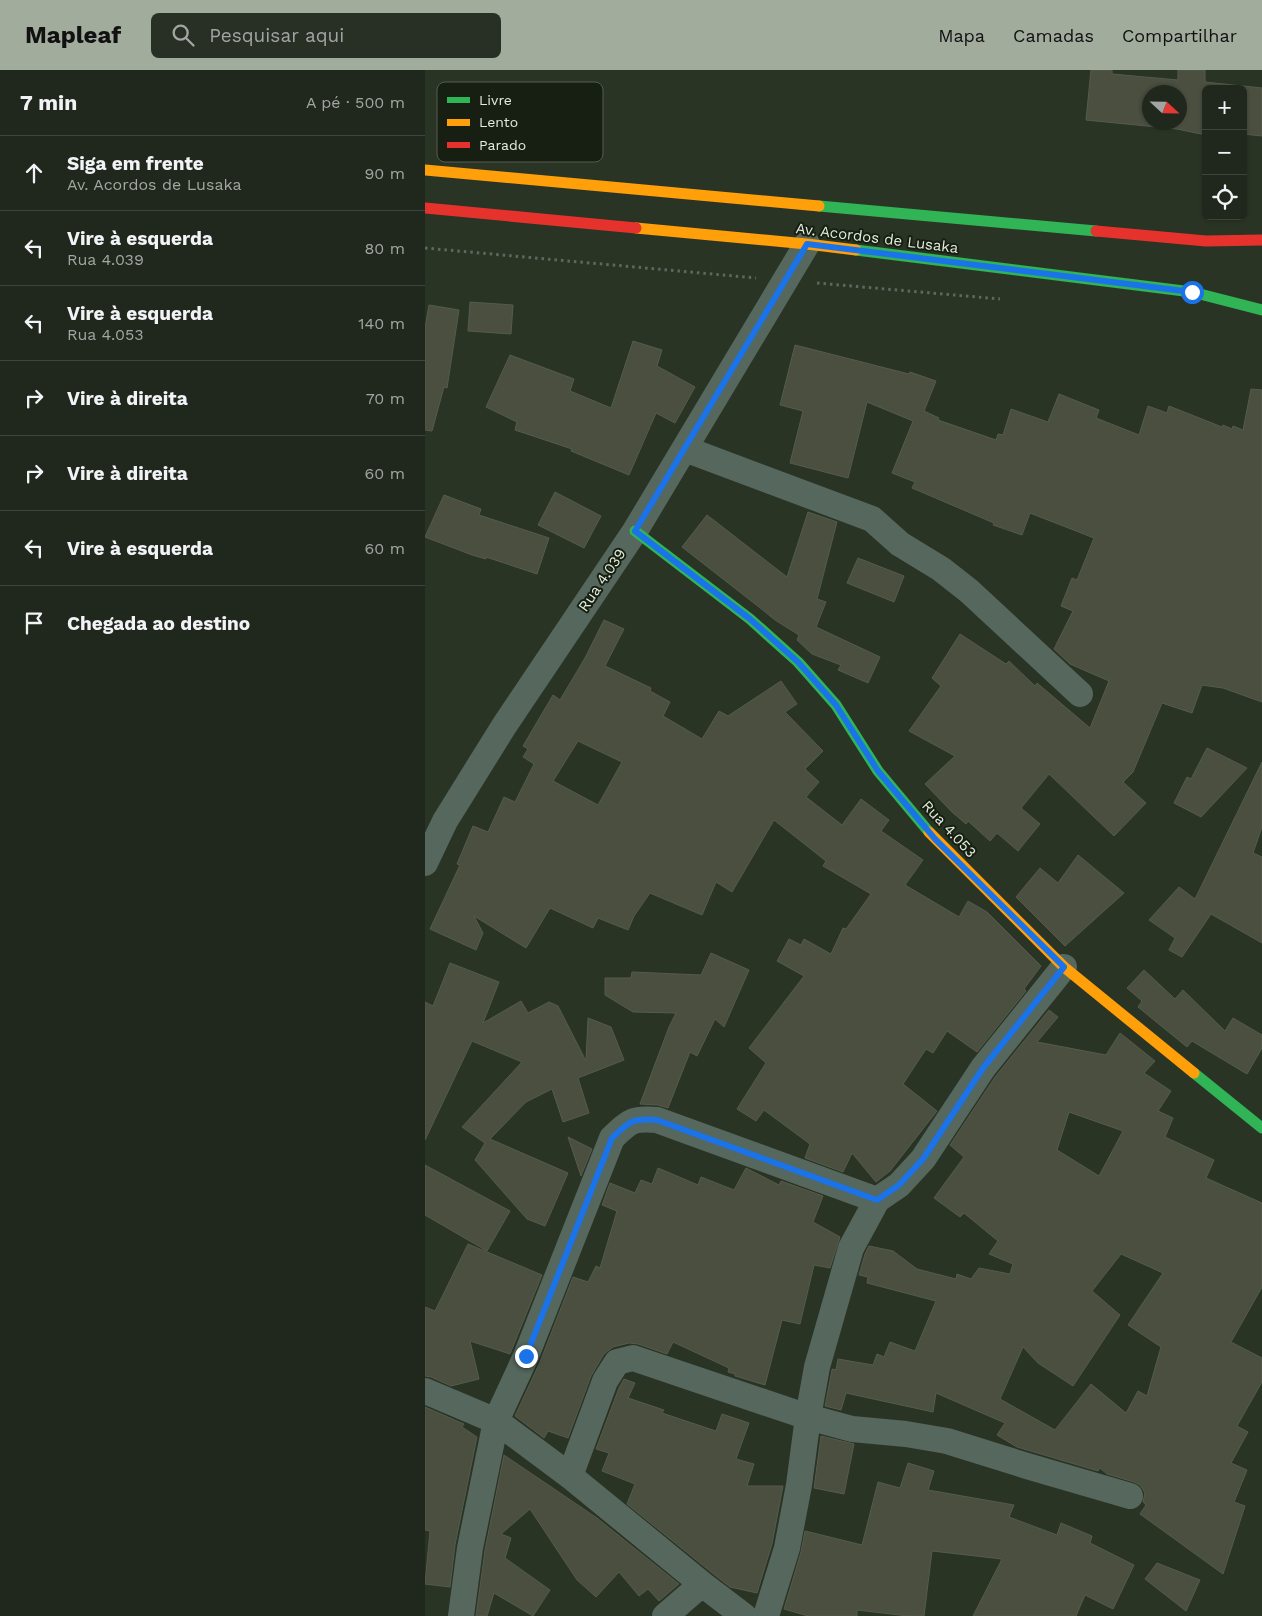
<!DOCTYPE html>
<html lang="pt">
<head>
<meta charset="utf-8">
<style>
  body { margin:0; font-family:"Work Sans",sans-serif; background:#282f25; color:#f1f3f6 }
  .controls { position:absolute; right:15px; top:15px; display:grid; overflow:hidden; border-radius:8px; box-shadow:0 1px 4px #0004 }
  .controls button { width:45px; height:45px; display:grid; place-items:center; padding:0; border:0; border-bottom:1px solid #3d443b; background:#20271c; color:#f1f3f6; font:25px sans-serif }
  .compass { position:absolute; left:717px; top:15px; width:45px; height:45px; border-radius:50%; background:#20271c; box-shadow:0 1px 4px #0004; rotate:112deg }
  .stop { position:absolute; width:15px; height:15px; margin:-11px; border:4px solid #1a73e8; border-radius:50%; background:#fff }
  .stop.end { background:#1a73e8; border-color:#fff; box-shadow:0 1px 5px #0008 }
  .list { margin:0; padding:0; list-style:none }
  h2 { display:flex; justify-content:space-between; align-items:center; height:65px; margin:0; padding:0 20px; font-size:21px }
  h2 small { font-size:16px; font-weight:400; color:#a2a5a3 }
  .list li { display:grid; grid-template-columns:32px 1fr auto; gap:15px; align-items:center; box-sizing:border-box; height:75px; padding:0 20px; border-top:1px solid #3d443b }
  .list b { display:block; font-size:19px; white-space:nowrap }
  .list p { margin:0; font-size:16px; white-space:nowrap; color:#a2a5a3 }
  .list em { font-size:16px; font-style:normal; color:#a2a5a3 }
  .icon { flex:none; width:28px; height:28px; fill:none; stroke:currentColor; stroke-width:2; stroke-linecap:round; stroke-linejoin:round }
  .map { position:relative; flex:none; width:837px; height:1546px; overflow:hidden }
  header { display:flex; align-items:center; gap:30px; box-sizing:border-box; height:70px; padding:0 25px; background:#a2ac9c; color:#111 }
  header strong { font-size:24px }
  nav { display:flex; gap:28px; margin-inline-start:auto; font-size:18px }
  .search { width:350px; height:45px; background:#282f25; display:flex; align-items:center; gap:12px; box-sizing:border-box; padding:0 18px; border-radius:8px; color:#a2a5a3; font-size:19px }
  main { display:flex }
  aside { flex:1; background:#20271c }
  .map>svg:first-child { display:block }
  .building { fill:#4a4f40; stroke:#555b4d; fill-rule:evenodd }
  .lines { fill:none; stroke-linecap:round; stroke-linejoin:round }
  .path { stroke:#5b6960; stroke-width:3; stroke-dasharray:2.5 4; stroke-linecap:butt }
  .street { stroke:#56675e; stroke-width:26 }
  .fast { stroke:#30b455; stroke-width:11 }
  .slow { stroke:#ff9f0a; stroke-width:11 }
  .jam { stroke:#e5322d; stroke-width:11 }
  .route { stroke:#1a73e8; stroke-width:6 }
  .labels { text-anchor:middle; stroke-width:4; stroke-linejoin:round; paint-order:stroke }
  .street-label { font-size:15px; fill:#e2eddc; stroke:#171e12 }
  .key { fill:#171e12; stroke:#545c4f; stroke-width:1 }
  .key-label { font-size:14px; fill:#e2eddc }
</style>
</head>
<body>
<header>
<strong>Mapleaf</strong>
<div class="search"><svg class="icon" aria-label="search" viewBox="0 0 24 24"><circle cx="10" cy="10" r="6"/><path d="M15 15l6 6"/></svg>Pesquisar aqui</div>
<nav><a>Mapa</a><a>Camadas</a><a>Compartilhar</a></nav>
</header>
<main>
<aside>
<h2>7 min<small>A pé · 500 m</small></h2>
<ul class="list">
<li><svg class="icon" aria-label="ahead" viewBox="0 0 24 24"><path d="M12 20V5M6 11l6-6 6 6"/></svg><div><b>Siga em frente</b><p>Av. Acordos de Lusaka</p></div><em>90 m</em></li>
<li><svg class="icon" aria-label="left" viewBox="0 0 24 24"><path d="M17 20v-9H6M10 6l-5 5 5 5"/></svg><div><b>Vire à esquerda</b><p>Rua 4.039</p></div><em>80 m</em></li>
<li><svg class="icon" aria-label="left" viewBox="0 0 24 24"><path d="M17 20v-9H6M10 6l-5 5 5 5"/></svg><div><b>Vire à esquerda</b><p>Rua 4.053</p></div><em>140 m</em></li>
<li><svg class="icon" aria-label="right" viewBox="0 0 24 24"><path d="M7 20v-9h11M14 6l5 5-5 5"/></svg><div><b>Vire à direita</b></div><em>70 m</em></li>
<li><svg class="icon" aria-label="right" viewBox="0 0 24 24"><path d="M7 20v-9h11M14 6l5 5-5 5"/></svg><div><b>Vire à direita</b></div><em>60 m</em></li>
<li><svg class="icon" aria-label="left" viewBox="0 0 24 24"><path d="M17 20v-9H6M10 6l-5 5 5 5"/></svg><div><b>Vire à esquerda</b></div><em>60 m</em></li>
<li><svg class="icon" aria-label="arrive" viewBox="0 0 24 24"><path d="M6 21V4h12l-3 4 3 4H6"/></svg><div><b>Chegada ao destino</b></div></li>
</ul>
</aside>
<div class="map">
<svg width="837" height="1546" viewBox="0 0 837 1546">
  <rect width="100%" height="100%" fill="#2a3425"/>
  <path class="building" d="M 666,0 L 687,0 L 687,4 L 753,10 L 753,0 L 780,0 L 780,12 L 837,18 L 837,66 L 818,64 L 818,19 L 781,19 L 781,65 L 752,59 L 661,50 ZM 724,22 L 754,22 L 754,52 L 724,52 Z
    M 45,232 L 88,235 L 86,264 L 43,261 Z
    M 4,235 L 34,240 L 22,318 L 19,317 L 7,361 L 0,360 L 0,258 Z
    M 208,271 L 237,280 L 232,296 L 270,317 L 250,353 L 231,343 L 204,405 L 146,381 L 147,379 L 90,360 L 92,352 L 61,337 L 85,285 L 149,309 L 145,321 L 186,338 Z
    M 370,275 L 484,304 L 485,302 L 511,311 L 499,341 L 514,348 L 513,350 L 571,370 L 573,364 L 578,365 L 586,339 L 623,352 L 634,324 L 674,340 L 671,348 L 714,365 L 723,336 L 742,343 L 744,336 L 797,357 L 798,355 L 807,359 L 808,356 L 818,360 L 826,319 L 837,320 L 837,632 L 798,618 L 777,615 L 767,643 L 737,633 L 708,702 L 698,712 L 721,733 L 689,766 L 624,704 L 596,738 L 615,754 L 593,781 L 572,763 L 565,771 L 543,751 L 541,754 L 527,742 L 500,714 L 530,686 L 484,661 L 516,616 L 507,608 L 535,564 L 581,594 L 584,591 L 610,616 L 612,613 L 665,658 L 684,611 L 645,594 L 629,579 L 648,541 L 636,536 L 647,508 L 652,510 L 669,468 L 605,443 L 597,465 L 568,455 L 569,453 L 487,418 L 490,412 L 467,403 L 488,351 L 442,332 L 423,408 L 365,393 L 378,341 L 355,335 Z
    M 130,422 L 176,446 L 159,478 L 113,455 Z
    M 19,425 L 56,439 L 54,445 L 124,468 L 112,504 L 61,487 L 61,489 L 47,485 L 0,467 Z
    M 383,442 L 412,452 L 392,529 L 401,532 L 391,557 L 455,587 L 443,613 L 413,600 L 416,595 L 387,584 L 372,570 L 374,565 L 350,550 L 334,537 L 257,477 L 282,445 L 362,507 Z
    M 433,488 L 479,506 L 469,532 L 422,513 Z
    M 179,550 L 199,559 L 180,596 L 226,618 L 225,621 L 245,632 L 238,646 L 277,669 L 294,641 L 303,646 L 356,611 L 372,634 L 360,642 L 398,681 L 380,699 L 394,712 L 381,727 L 417,755 L 436,729 L 464,750 L 456,761 L 498,790 L 480,815 L 534,847 L 543,831 L 562,842 L 616,896 L 599,919 L 601,921 L 552,982 L 522,961 L 508,983 L 501,979 L 478,1014 L 512,1041 L 465,1101 L 451,1112 L 427,1083 L 418,1102 L 380,1088 L 385,1074 L 339,1040 L 331,1051 L 312,1039 L 341,993 L 324,978 L 379,906 L 352,891 L 364,869 L 376,875 L 379,869 L 406,884 L 418,858 L 421,859 L 446,824 L 398,796 L 401,791 L 349,750 L 307,822 L 291,812 L 277,845 L 225,823 L 209,846 L 203,860 L 173,848 L 168,858 L 125,838 L 101,878 L 49,846 L 58,863 L 51,880 L 5,859 L 35,795 L 32,794 L 48,756 L 63,762 L 79,727 L 90,732 L 109,694 L 98,687 L 103,679 L 98,676 L 128,625 L 135,630 L 160,588 ZM 153,671 L 197,692 L 173,735 L 128,711 Z
    M 782,678 L 822,698 L 776,747 L 749,733 L 762,707 L 766,709 Z
    M 837,692 L 837,757 L 828,783 L 837,787 L 837,873 L 786,844 L 757,887 L 744,880 L 750,868 L 724,850 L 754,817 L 770,829 Z
    M 653,785 L 699,823 L 640,876 L 591,827 L 615,798 L 633,813 Z
    M 286,883 L 324,900 L 299,957 L 290,949 L 272,986 L 265,982 L 243,1038 L 233,1035 L 215,1034 L 244,957 L 251,943 L 208,942 L 180,925 L 180,908 L 206,908 L 207,902 L 276,905 Z
    M 25,893 L 74,912 L 58,953 L 96,931 L 103,943 L 124,932 L 133,936 L 161,991 L 163,948 L 186,957 L 199,990 L 153,1008 L 164,1043 L 138,1052 L 127,1019 L 101,1032 L 65,1069 L 143,1103 L 120,1156 L 102,1149 L 50,1090 L 60,1073 L 37,1057 L 97,992 L 47,971 L 0,1070 L 0,932 L 8,936 Z
    M 719,900 L 750,929 L 758,920 L 800,961 L 808,948 L 837,965 L 837,978 L 822,1004 L 767,971 L 762,977 L 713,937 L 717,931 L 702,918 Z
    M 624,940 L 633,947 L 612,972 L 681,985 L 695,963 L 730,991 L 719,1003 L 746,1021 L 733,1041 L 748,1048 L 740,1067 L 789,1090 L 781,1108 L 837,1133 L 837,1217 L 806,1272 L 837,1288 L 837,1312 L 812,1356 L 823,1362 L 806,1393 L 822,1400 L 809,1432 L 820,1436 L 798,1504 L 715,1444 L 721,1435 L 718,1432 L 720,1423 L 715,1415 L 709,1412 L 682,1404 L 675,1398 L 673,1401 L 592,1377 L 572,1365 L 580,1353 L 511,1323 L 508,1342 L 421,1323 L 416,1340 L 400,1336 L 407,1300 L 407,1299 L 411,1300 L 413,1289 L 448,1295 L 452,1284 L 459,1287 L 465,1272 L 490,1281 L 511,1231 L 442,1213 L 443,1207 L 434,1205 L 440,1184 L 444,1176 L 468,1181 L 492,1199 L 531,1209 L 532,1204 L 546,1209 L 554,1198 L 585,1204 L 588,1194 L 564,1184 L 573,1171 L 539,1143 L 535,1147 L 509,1128 L 539,1087 L 525,1075 L 570,1007 ZM 644,1042 L 698,1061 L 674,1106 L 632,1080 ZM 696,1184 L 738,1203 L 703,1255 L 736,1277 L 722,1326 L 713,1321 L 701,1343 L 666,1314 L 630,1360 L 575,1329 L 598,1277 L 613,1293 L 648,1316 L 695,1245 L 667,1221 Z
    M 143,1067 L 167,1079 L 156,1106 Z
    M 0,1095 L 85,1141 L 62,1181 L 0,1145 Z
    M 233,1098 L 273,1115 L 276,1107 L 309,1120 L 321,1098 L 354,1115 L 356,1111 L 398,1126 L 388,1152 L 415,1167 L 405,1198 L 389,1195 L 375,1254 L 357,1250 L 340,1315 L 310,1306 L 310,1304 L 303,1302 L 304,1298 L 248,1272 L 242,1284 L 213,1274 L 204,1273 L 188,1277 L 179,1284 L 166,1306 L 143,1368 L 123,1361 L 119,1368 L 90,1346 L 115,1292 L 148,1207 L 163,1212 L 171,1196 L 175,1198 L 192,1141 L 177,1135 L 185,1113 L 210,1123 L 216,1110 L 227,1114 Z
    M 43,1174 L 117,1205 L 85,1284 L 45,1271 L 54,1309 L 26,1316 L 6,1307 L 0,1306 L 0,1237 L 10,1241 Z
    M 199,1309 L 210,1313 L 203,1328 L 239,1340 L 237,1343 L 291,1361 L 297,1344 L 324,1353 L 311,1389 L 329,1394 L 322,1416 L 358,1416 L 347,1474 L 332,1523 L 305,1517 L 286,1502 L 202,1434 L 210,1414 L 177,1401 L 184,1383 L 171,1379 L 194,1318 Z
    M 0,1337 L 39,1354 L 37,1357 L 52,1367 L 30,1475 L 25,1517 L 0,1514 L 5,1461 L 0,1460 Z
    M 396,1366 L 429,1374 L 419,1424 L 389,1418 Z
    M 79,1385 L 172,1448 L 254,1514 L 234,1531 L 223,1519 L 214,1526 L 194,1502 L 171,1527 L 152,1510 L 105,1439 L 76,1464 L 86,1468 L 80,1488 L 125,1520 L 108,1546 L 69,1523 L 62,1546 L 51,1546 L 60,1480 Z
    M 483,1393 L 509,1401 L 503,1420 L 589,1435 L 584,1447 L 632,1465 L 636,1453 L 667,1466 L 665,1473 L 709,1495 L 688,1539 L 660,1525 L 651,1546 L 548,1546 L 577,1489 L 507,1481 L 499,1546 L 483,1546 L 432,1540 L 432,1546 L 383,1546 L 359,1539 L 376,1482 L 380,1461 L 437,1475 L 453,1412 L 475,1418 Z
    M 732,1493 L 775,1510 L 761,1541 L 720,1509 Z"/>
  <g class="lines">
    <path class="path" d="M 0,178 L 331,208
      M 392,213 L 575,229"/>
    <path class="street" d="M 260,379 L 447,449 L 475,474 L 516,499 L 544,521 L 655,624
      M 0,793 L 20,751 L 79,656 L 210,461 L 382,174
      M 0,1321 L 71,1351 L 145,1406 L 277,1514 L 319,1546
      M 145,1406 L 180,1311 L 192,1292 L 208,1288 L 383,1347 L 427,1359 L 481,1364 L 522,1371 L 602,1396 L 705,1426
      M 36,1546 L 45,1478 L 71,1351 L 101,1286 L 187,1068 C 205,1051 207,1048 232,1050 L 452,1130
      M 240,1546 L 277,1514
      M 341,1546 L 362,1478 L 374,1415 L 383,1347 L 392,1297 L 426,1178 L 452,1130 L 474,1115 L 498,1089 L 558,998 L 639,897"/>
    <path class="fast" d="M 394,136 L 671,161
      M 431,180 L 767,222 L 837,240
      M 210,461 L 325,549 L 373,592 L 411,635 L 453,701 L 504,762
      M 769,1003 L 837,1058"/>
    <path class="slow" d="M 0,100 L 394,136
      M 211,158 L 382,174 L 431,180
      M 504,762 L 639,897 L 769,1003"/>
    <path class="jam" d="M 0,138 L 211,158
      M 671,161 L 781,171 L 837,170"/>
  </g>
  <g class="lines">
    <path class="route" d="M 101,1286 L 187,1068 C 205,1051 207,1048 232,1050 L 452,1130 L 474,1115 L 498,1089 L 558,998 L 639,897 L 510,769 L 453,701 L 411,635 L 373,592 L 325,549 L 210,461 L 382,174 L 767,222"/>
  </g>
  <g class="labels">
    <g class="street-label">
      <text transform="translate(452 168) rotate(7)" y="5">Av. Acordos de Lusaka</text>
      <text transform="translate(177 510) rotate(-56)" y="5">Rua 4.039</text>
      <text transform="translate(524 759) rotate(47)" y="5">Rua 4.053</text>
    </g>
  </g>
  <rect x="12" y="12" width="166" height="80" rx="8" class="key"/>
  <rect x="22" y="27" width="23" height="6" fill="#30b455"/>
  <rect x="22" y="49" width="23" height="7" fill="#ff9f0a"/>
  <rect x="22" y="72" width="23" height="6" fill="#e5322d"/>
  <g class="key-label">
    <text x="54" y="35">Livre</text>
    <text x="54" y="57">Lento</text>
    <text x="54" y="80">Parado</text>
  </g>
</svg>
<div class="controls">
<button>+</button>
<button>−</button>
<button><svg class="icon" aria-label="locate" viewBox="0 0 24 24"><circle cx="12" cy="12" r="6"/><path d="M12 2v4M12 18v4M2 12h4M18 12h4"/></svg></button>
</div>
<svg class="compass" viewBox="-18 -18 36 36"><path d="M0-13l5 13h-10z" fill="#e53935"/><path d="M0 13l5-13h-10z" fill="#a2a5a3"/></svg>
<div class="stop" style="left:767px;top:222px"></div>
<div class="stop end" style="left:101px;top:1286px"></div>
</div>
</main>
</body>
</html>
